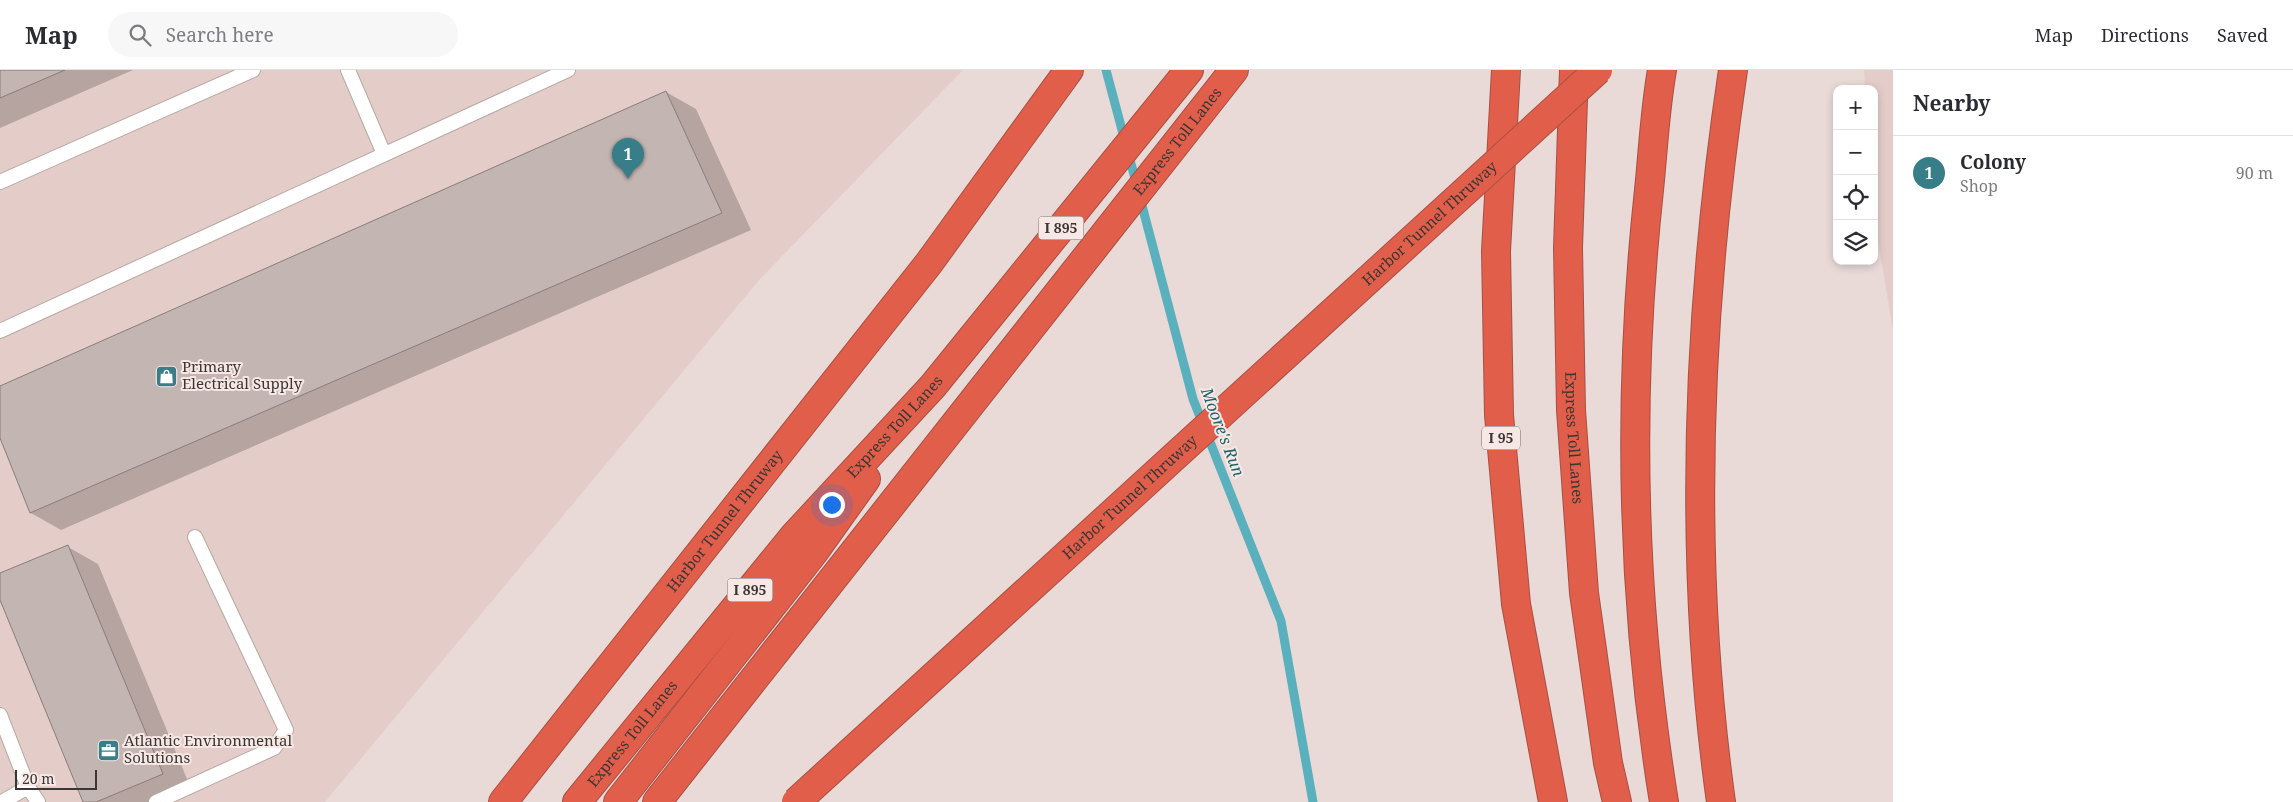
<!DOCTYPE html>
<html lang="en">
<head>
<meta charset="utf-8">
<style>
  body { margin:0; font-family:"Noto Serif",serif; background:#f7f7f7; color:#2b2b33 }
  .controls { position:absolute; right:15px; top:15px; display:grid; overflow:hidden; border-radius:10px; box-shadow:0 2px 8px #0003 }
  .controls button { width:45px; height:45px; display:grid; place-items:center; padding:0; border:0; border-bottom:1px solid #e1e1e2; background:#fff; color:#2b2b33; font:25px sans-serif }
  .scale { position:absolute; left:15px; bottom:12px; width:82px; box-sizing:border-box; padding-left:5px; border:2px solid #3b3634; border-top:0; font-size:14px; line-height:18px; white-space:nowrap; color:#3b3634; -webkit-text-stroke:4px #f7e8e5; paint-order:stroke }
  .you { position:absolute; left:831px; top:434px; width:18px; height:18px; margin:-12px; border:4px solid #fff; border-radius:50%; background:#1a73e8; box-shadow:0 0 0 8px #1a73e833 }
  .badge { display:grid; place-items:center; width:32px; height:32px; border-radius:50%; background:#377e88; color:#fff; font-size:16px; font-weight:700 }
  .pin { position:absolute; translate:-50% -41px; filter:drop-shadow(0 1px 2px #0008) }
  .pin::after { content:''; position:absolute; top:26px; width:18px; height:15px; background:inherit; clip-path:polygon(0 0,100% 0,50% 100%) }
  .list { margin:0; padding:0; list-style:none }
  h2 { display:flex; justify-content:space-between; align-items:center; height:65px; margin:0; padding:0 20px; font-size:21px }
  h2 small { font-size:16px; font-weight:400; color:#7c7c81 }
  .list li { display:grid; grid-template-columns:32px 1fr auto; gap:15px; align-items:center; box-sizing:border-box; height:75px; padding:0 20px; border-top:1px solid #e1e1e2 }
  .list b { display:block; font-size:19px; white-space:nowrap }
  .list p { margin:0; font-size:16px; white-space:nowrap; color:#7c7c81 }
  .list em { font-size:16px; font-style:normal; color:#7c7c81 }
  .icon { flex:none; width:28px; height:28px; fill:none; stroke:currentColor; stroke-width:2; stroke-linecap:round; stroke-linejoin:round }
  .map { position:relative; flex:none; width:1893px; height:732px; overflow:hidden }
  header { display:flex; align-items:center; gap:30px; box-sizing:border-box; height:70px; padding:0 25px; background:#fff; border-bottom:1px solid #e1e1e2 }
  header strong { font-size:24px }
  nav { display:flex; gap:28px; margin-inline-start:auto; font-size:18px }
  .search { width:350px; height:45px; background:#f7f7f7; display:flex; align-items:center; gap:12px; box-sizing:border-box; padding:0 18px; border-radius:28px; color:#7c7c81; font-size:19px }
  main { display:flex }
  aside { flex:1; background:#fff }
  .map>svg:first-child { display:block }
  .built { fill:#e4cdc9 }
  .shadow { fill:#0003 }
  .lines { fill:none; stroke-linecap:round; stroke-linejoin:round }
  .stream { stroke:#5bb0bd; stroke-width:9 }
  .building { fill:#c3b5b2; stroke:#8a7c7a }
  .service-casing { stroke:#b6a8a5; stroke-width:16 }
  .motorway-casing { stroke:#a75043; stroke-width:30 }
  .service { stroke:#fff; stroke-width:14 }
  .motorway { stroke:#e15e4b; stroke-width:28 }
  .motorway-bridge-casing { stroke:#a75043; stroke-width:30; stroke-linecap:butt }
  .motorway-bridge { stroke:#e15e4b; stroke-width:28 }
  .labels { text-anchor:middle; stroke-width:4; stroke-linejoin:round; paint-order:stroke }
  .shield { fill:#f7e8e5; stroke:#736b69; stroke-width:1 }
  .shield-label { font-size:14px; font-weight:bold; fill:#3b3634 }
  .street-label { font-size:15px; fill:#3b3634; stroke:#f7e8e5 }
  .poi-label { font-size:15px; fill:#3b3634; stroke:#f7e8e5; text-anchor:start }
  .water-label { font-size:16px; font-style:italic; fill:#1c626b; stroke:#f7e8e5 }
</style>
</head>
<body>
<header>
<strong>Map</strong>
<div class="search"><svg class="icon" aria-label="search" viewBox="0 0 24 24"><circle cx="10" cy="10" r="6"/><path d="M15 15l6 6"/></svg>Search here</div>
<nav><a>Map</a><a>Directions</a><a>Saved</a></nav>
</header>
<main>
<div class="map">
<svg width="1893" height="732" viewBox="0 0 1893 732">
  <rect width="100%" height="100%" fill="#e9dad8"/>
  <path class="built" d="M 0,0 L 963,0 L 760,209 L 325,732 L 0,732 Z
    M 1864,0 L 1893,0 L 1893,261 L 1874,146 L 1874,19 L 1865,19 Z"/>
  <path class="shadow" d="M 0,0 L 133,0 L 0,58 Z
    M 666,22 L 696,39 L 751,160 L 61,460 L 31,443 L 0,364 L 0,317 Z
    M 68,477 L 98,494 L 192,721 L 166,732 L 85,732 L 0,527 L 0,504 Z"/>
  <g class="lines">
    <path class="stream" d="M 1106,0 L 1137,116
      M 1140,128 L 1193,329 L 1281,551 L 1313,732"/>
  </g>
  <path class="building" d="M 0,0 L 65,0 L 0,28 Z
    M 666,21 L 722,143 L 30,443 L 0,368 L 0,316 Z
    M 68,475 L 163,704 L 96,732 L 83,732 L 0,530 L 0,503 Z"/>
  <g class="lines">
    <defs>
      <path id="service" d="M 348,0 L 384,84
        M 0,112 L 253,0
        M 0,261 L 568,0
        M 0,645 L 28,717 L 38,732
        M 2,732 L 28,717
        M 156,732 L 274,678 L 286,660 L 195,467"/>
      <g id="motorway">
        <path d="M 1506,0 L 1496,181 L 1499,345 L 1516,534 L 1553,732"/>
        <path id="s1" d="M 1574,0 L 1568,178 L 1571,340 L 1584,523 L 1608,693 L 1617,732"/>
        <path d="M 1662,0 C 1655,39 1653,81 1649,120 C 1627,324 1631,529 1664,732"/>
        <path id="s2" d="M 503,732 L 929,193 L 1069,0"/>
        <path id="s3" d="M 577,732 L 794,466 L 933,316 L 1189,0"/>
        <path d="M 618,732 L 814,482 L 866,409"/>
        <path id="s4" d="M 657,732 L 1234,0"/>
        <path d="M 1721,732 C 1687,489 1697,242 1733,0"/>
      </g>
    </defs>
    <use href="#service" class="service-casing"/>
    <use href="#motorway" class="motorway-casing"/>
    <use href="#service" class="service"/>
    <use href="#motorway" class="motorway"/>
    <defs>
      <g id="motorway-bridge">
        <path id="s5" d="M 796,732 L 1598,0"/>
      </g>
    </defs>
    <use href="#motorway-bridge" class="motorway-bridge-casing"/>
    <use href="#motorway-bridge" class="motorway-bridge"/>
  </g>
  <defs>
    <symbol id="shop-square" viewBox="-11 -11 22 22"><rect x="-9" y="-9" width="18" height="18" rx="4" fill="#377e88" stroke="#f7e8e5"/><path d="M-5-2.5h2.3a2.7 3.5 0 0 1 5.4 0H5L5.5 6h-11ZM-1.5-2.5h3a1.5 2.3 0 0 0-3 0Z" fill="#fff"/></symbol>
    <symbol id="office-square" viewBox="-11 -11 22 22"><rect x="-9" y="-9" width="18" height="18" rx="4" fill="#377e88" stroke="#f7e8e5"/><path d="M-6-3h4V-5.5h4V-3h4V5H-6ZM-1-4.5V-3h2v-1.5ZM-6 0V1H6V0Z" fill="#fff"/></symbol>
  </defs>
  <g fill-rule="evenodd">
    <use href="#shop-square" x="154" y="294" width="25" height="25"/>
    <use href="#office-square" x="96" y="668" width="25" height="25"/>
  </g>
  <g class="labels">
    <g class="shield">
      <rect x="1038.5" y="146.5" width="45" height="23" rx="4"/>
      <rect x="1482" y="356.5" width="38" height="23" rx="4"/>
      <rect x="727.5" y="508.5" width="45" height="23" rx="4"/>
    </g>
    <g class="shield-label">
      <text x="1061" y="163">I 895</text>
      <text x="1501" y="373">I 95</text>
      <text x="750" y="525">I 895</text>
    </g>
    <g class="street-label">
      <text dy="5" stroke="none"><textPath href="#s4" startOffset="841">Express Toll Lanes</textPath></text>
      <text dy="5" stroke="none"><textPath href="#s5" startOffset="858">Harbor Tunnel Thruway</textPath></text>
      <text dy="5" stroke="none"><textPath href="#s3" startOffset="492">Express Toll Lanes</textPath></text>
      <text dy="5" stroke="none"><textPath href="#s1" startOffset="368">Express Toll Lanes</textPath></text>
      <text dy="5" stroke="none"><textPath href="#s5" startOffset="452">Harbor Tunnel Thruway</textPath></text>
      <text dy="5" stroke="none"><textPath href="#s2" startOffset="358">Harbor Tunnel Thruway</textPath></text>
      <text dy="5" stroke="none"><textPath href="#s3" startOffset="88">Express Toll Lanes</textPath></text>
    </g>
    <g class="poi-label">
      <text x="182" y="302">Primary<tspan x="182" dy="17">Electrical Supply</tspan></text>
      <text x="124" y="676">Atlantic Environmental<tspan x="124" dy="17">Solutions</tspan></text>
    </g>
    <g class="water-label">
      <text transform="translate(1223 362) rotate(69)" y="6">Moore's Run</text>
    </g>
  </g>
</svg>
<div class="controls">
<button>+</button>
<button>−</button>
<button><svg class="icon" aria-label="locate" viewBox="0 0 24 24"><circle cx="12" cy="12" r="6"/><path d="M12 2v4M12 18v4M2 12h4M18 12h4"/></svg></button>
<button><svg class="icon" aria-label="layers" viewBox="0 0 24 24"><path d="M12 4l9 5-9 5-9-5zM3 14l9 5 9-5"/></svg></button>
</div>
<div class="scale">20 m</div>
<div class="you"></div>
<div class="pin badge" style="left:628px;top:109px">1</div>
</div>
<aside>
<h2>Nearby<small></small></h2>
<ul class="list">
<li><span class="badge">1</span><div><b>Colony</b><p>Shop</p></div><em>90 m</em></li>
</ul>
</aside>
</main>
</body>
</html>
